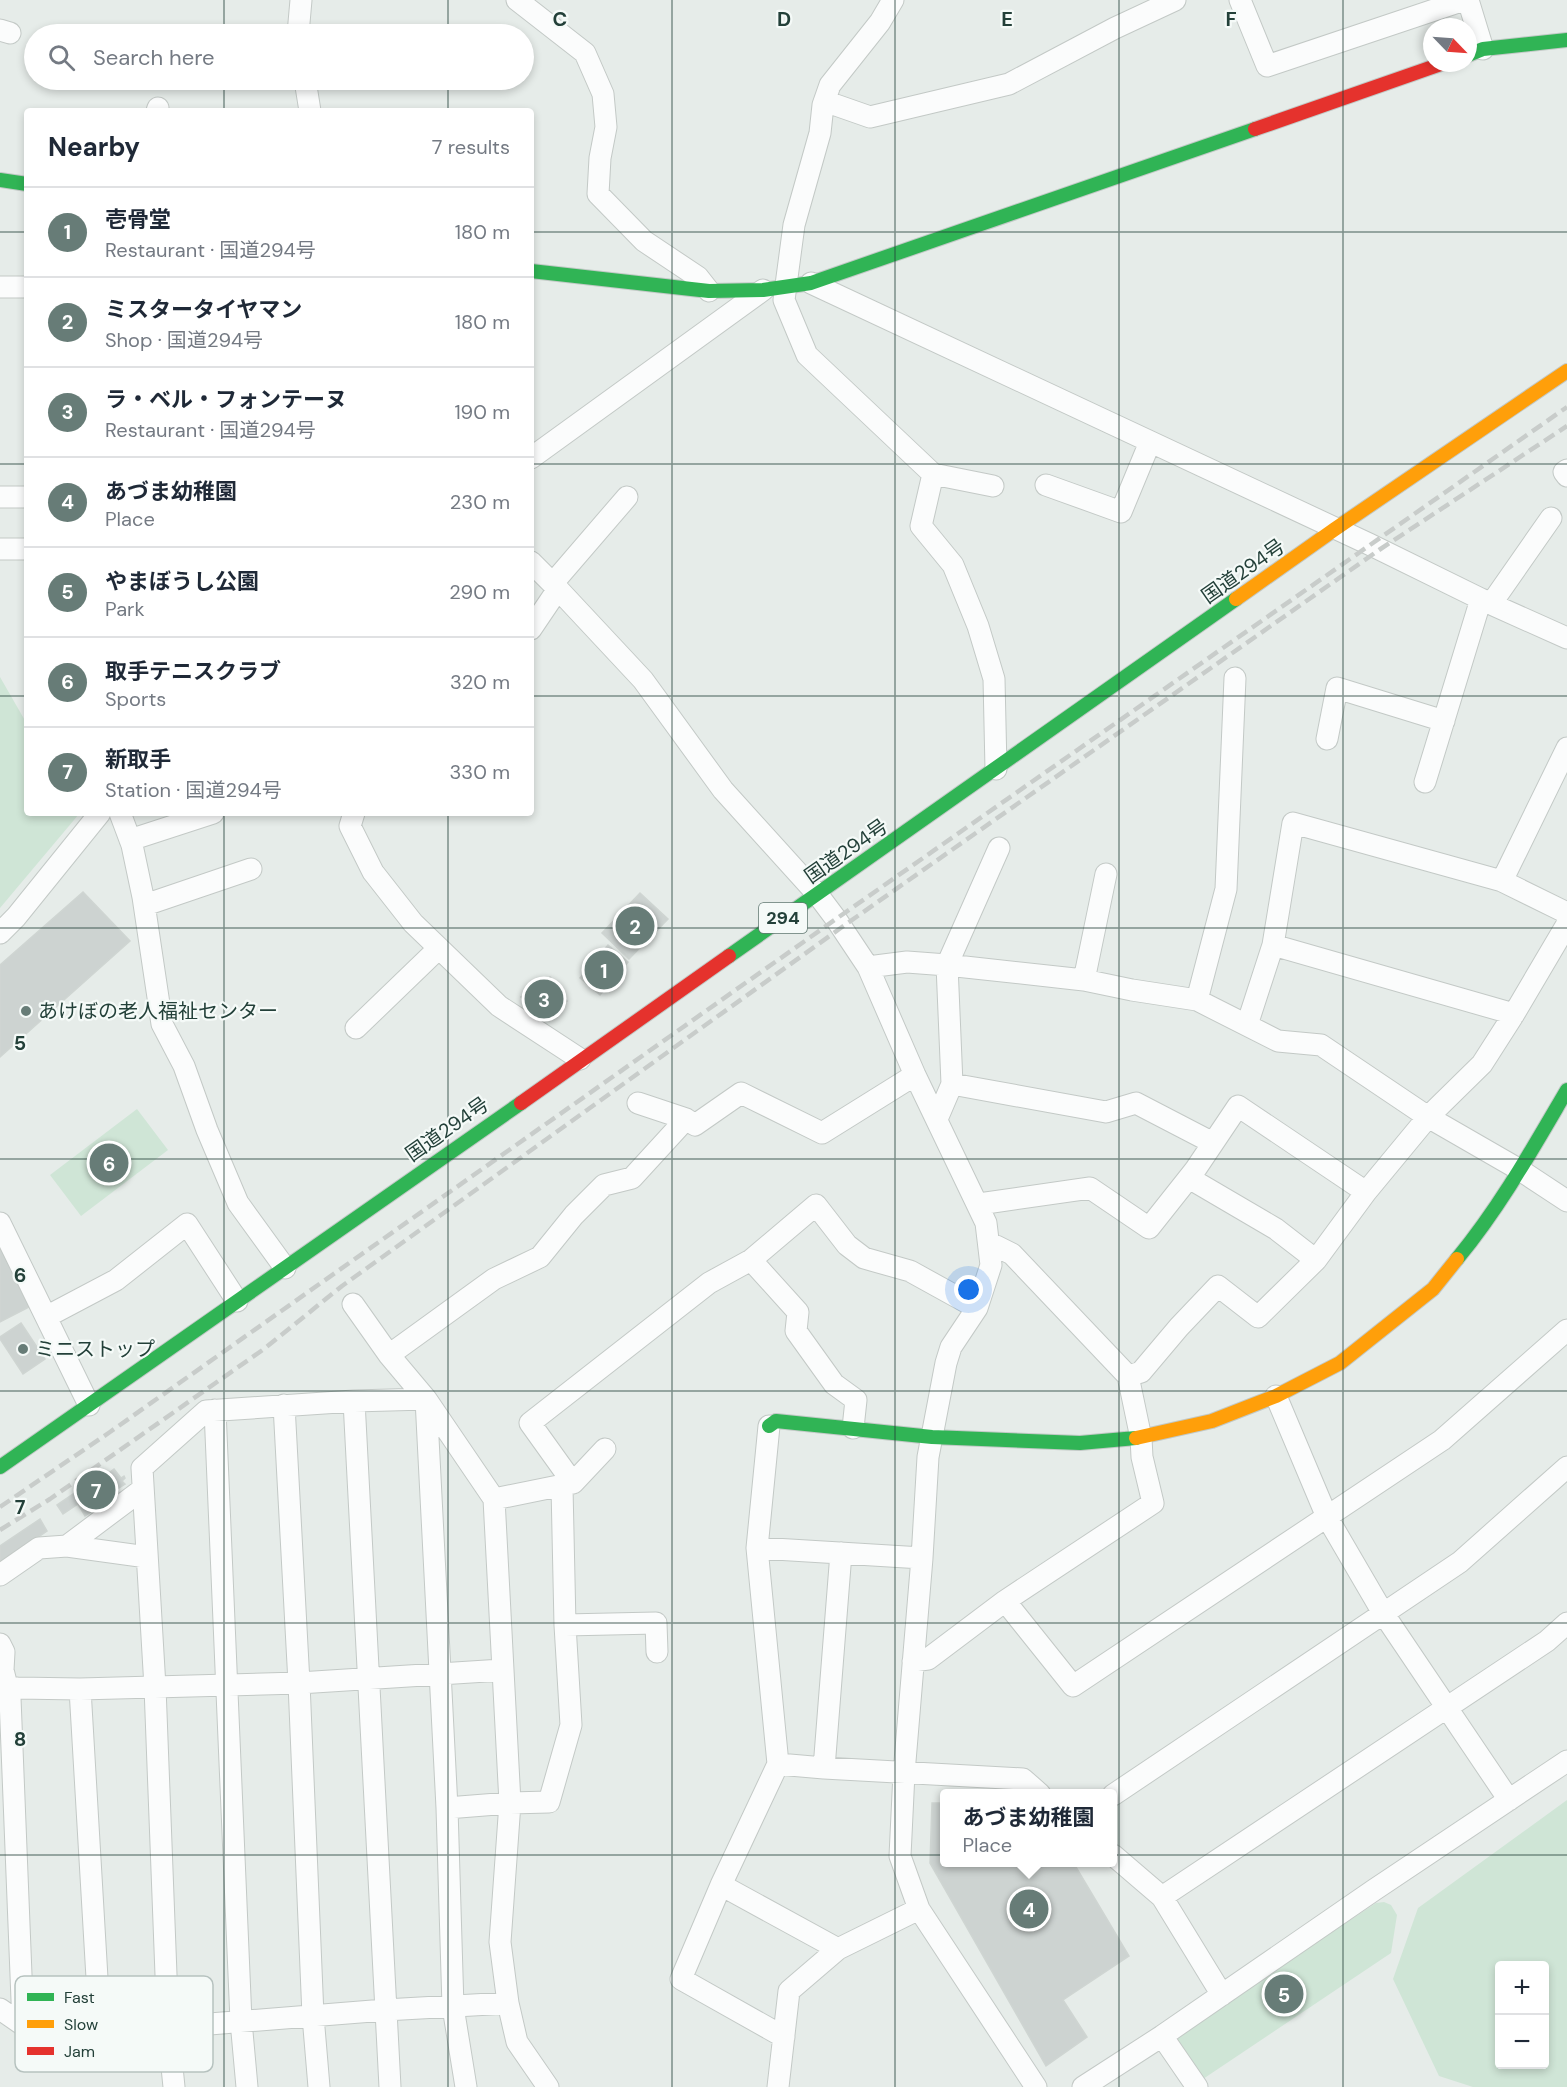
<!DOCTYPE html>
<html lang="en">
<head>
<meta charset="utf-8">
<style>
  body { margin:0; font-family:"DM Sans","Noto Sans JP",sans-serif; background:#f6f6f7; color:#1f2937 }
  .controls { position:absolute; right:18px; bottom:18px; display:grid; overflow:hidden; border-radius:6px; box-shadow:0 3px 9px #0003 }
  .controls button { width:54px; height:54px; display:grid; place-items:center; padding:0; border:0; border-bottom:2px solid #e0e1e3; background:#fff; color:#1f2937; font:30px sans-serif }
  .compass { position:absolute; left:1423px; top:18px; width:54px; height:54px; border-radius:50%; background:#fff; box-shadow:0 3px 9px #0003; rotate:115deg }
  .you { position:absolute; left:969px; top:1290px; width:21px; height:21px; margin:-15px; border:4px solid #fff; border-radius:50%; background:#1a73e8; box-shadow:0 0 0 9px #1a73e833 }
  .badge { display:grid; place-items:center; width:39px; height:39px; border-radius:50%; background:#677c77; color:#fff; font-size:20px; font-weight:700 }
  .pin { position:absolute; translate:-50% -50%; border:3px solid #fff; box-shadow:0 2px 6px #0006 }
  .popup { position:absolute; left:940px; top:1789px; width:177px; height:78px; box-sizing:border-box; display:grid; place-content:center; border-radius:6px; background:#fff; filter:drop-shadow(0 2px 4px #0005); font-size:20px; white-space:nowrap; color:#747a83 }
  .popup b { font-size:22px; color:#1f2937 }
  .popup::after { content:''; position:absolute; left:50%; top:100%; margin-left:-12px; border:12px solid transparent; border-top-color:#fff }
  .list { margin:0; padding:0; list-style:none }
  h2 { display:flex; justify-content:space-between; align-items:center; height:78px; margin:0; padding:0 24px; font-size:26px }
  h2 small { font-size:20px; font-weight:400; color:#747a83 }
  .list li { display:grid; grid-template-columns:39px 1fr auto; gap:18px; align-items:center; box-sizing:border-box; height:90px; padding:0 24px; border-top:2px solid #e0e1e3 }
  .list b { display:block; font-size:22px; white-space:nowrap }
  .list p { margin:0; font-size:20px; white-space:nowrap; color:#747a83 }
  .list em { font-size:20px; font-style:normal; color:#747a83 }
  .icon { flex:none; width:33px; height:33px; fill:none; stroke:currentColor; stroke-width:2; stroke-linecap:round; stroke-linejoin:round }
  .map { position:relative; flex:none; width:1567px; height:2087px; overflow:hidden }
  .search { position:absolute; background:#fff; box-shadow:0 3px 9px #0003; left:24px; top:24px; width:510px; height:66px; display:flex; align-items:center; gap:15px; box-sizing:border-box; padding:0 21px; border-radius:33px; color:#747a83; font-size:22px }
  .panel { position:absolute; background:#fff; box-shadow:0 3px 9px #0003; left:24px; top:108px; width:510px; height:708px; border-radius:6px }
  .map>svg:first-child { display:block }
  .green { fill:#cfe5d6; fill-rule:evenodd }
  .building { fill:#cdd3d1; stroke:#cfd5d2; stroke-width:1.5 }
  .lines { fill:none; stroke-linecap:round; stroke-linejoin:round }
  .street-casing { stroke:#c3c9c6; stroke-width:23 }
  .fast-casing { stroke:#c2c9c6; stroke-width:16 }
  .slow-casing { stroke:#c2c9c6; stroke-width:16 }
  .jam-casing { stroke:#c2c9c6; stroke-width:16 }
  .street { stroke:#fbfcfc; stroke-width:21 }
  .fast { stroke:#30b455; stroke-width:14 }
  .slow { stroke:#ff9f0a; stroke-width:14 }
  .jam { stroke:#e5322d; stroke-width:14 }
  .rail { stroke:#c8ccca; stroke-width:4.5; stroke-dasharray:12 6; stroke-linecap:butt }
  .grid { fill:none; stroke:#234039; stroke-width:1.5; stroke-opacity:0.55 }
  .poi-dot { fill:#677c77; stroke:#f5faf8; stroke-width:2 }
  .labels { text-anchor:middle; stroke-width:4.5; stroke-linejoin:round; paint-order:stroke }
  .shield { fill:#f5faf8; stroke:#627872; stroke-width:1.5 }
  .shield-label { font-size:18px; font-weight:bold; fill:#234039 }
  .street-label { font-size:20px; fill:#234039; stroke:#f5faf8 }
  .poi-label { font-size:20px; fill:#234039; stroke:#f5faf8; text-anchor:start }
  .key { fill:#f5faf8; stroke:#b6c2bf; stroke-width:1.5 }
  .key-label { font-size:16px; fill:#234039 }
  .grid-label { font-size:20px; text-anchor:middle; font-weight:bold; fill:#234039; stroke:#f5faf8; stroke-width:4.5; stroke-linejoin:round; paint-order:stroke }
</style>
</head>
<body>
<div class="map">
<svg width="1567" height="2087" viewBox="0 0 1567 2087">
  <rect width="100%" height="100%" fill="#e6ece9"/>
  <path class="green" d="M 0,677 L 27,724 L 27,813 L 79,814 L 0,908 Z
    M 137,1109 L 168,1150 L 81,1216 L 50,1175 Z
    M 1567,1800 L 1567,2087 L 1473,2087 L 1439,2076 L 1393,1979 L 1418,1908 ZM 1500,1966 L 1544,1966 L 1544,2064 L 1500,2064 Z
    M 1384,1902 L 1391,1905 L 1397,1915 L 1391,1953 L 1200,2081 L 1175,2043 L 1177,2035 L 1376,1903 Z"/>
  <path class="building" d="M 83,892 L 130,941 L 0,1057 L 0,965 Z
    M 640,893 L 668,919 L 629,959 L 602,933 Z
    M 608,945 L 628,962 L 600,995 L 580,978 Z
    M 550,977 L 567,1001 L 538,1021 L 521,997 Z
    M 0,1236 L 35,1304 L 0,1322 Z
    M 21,1323 L 45,1359 L 23,1374 L 0,1339 L 0,1337 Z
    M 114,1469 L 121,1478 L 124,1476 L 125,1478 L 122,1481 L 125,1484 L 117,1489 L 119,1493 L 85,1516 L 78,1504 L 63,1514 L 57,1505 L 104,1473 L 106,1475 Z
    M 40,1519 L 47,1531 L 0,1563 L 0,1546 Z
    M 932,1803 L 945,1803 L 945,1862 L 1073,1862 L 1129,1956 L 1063,2000 L 1087,2037 L 1046,2066 L 930,1863 Z"/>
  <g class="lines">
    <defs>
      <path id="street" d="M 517,0 L 585,53 L 603,94 L 606,127 L 600,158 L 598,194 L 644,241 L 698,277 L 709,291
        M 893,0 L 880,22 L 830,85 L 823,105 L 820,133 L 794,225 L 784,300 L 807,355 L 933,474 L 921,526 L 953,565 L 978,626 L 994,679 L 996,769
        M 1240,0 L 1267,66 L 1464,0
        M 1468,0 L 1483,49
        M 0,30 L 10,33
        M 298,34 L 301,0
        M 305,80 L 310,111
        M 823,105 L 830,103 L 870,117 L 1009,84 L 1115,28 L 1175,0
        M 157,111 L 158,108
        M 811,283 L 1369,544 L 1491,604 L 1567,638
        M 0,287 L 27,287
        M 531,458 L 763,290
        M 1567,470 L 1564,472 L 1567,476
        M 933,474 L 993,486
        M 1046,485 L 1121,512 L 1150,442
        M 0,497 L 27,497
        M 0,549 L 27,549
        M 531,562 L 558,589 L 643,680 L 723,790 L 818,895 L 836,919 L 868,967 L 915,1075 L 986,1223 L 991,1265 L 977,1308 L 951,1347 L 946,1363 L 928,1457 L 922,1558 L 904,1773 L 900,1856 L 919,1909 L 1036,2087
        M 553,583 L 627,497
        M 1491,604 L 1551,518
        M 531,629 L 558,589
        M 1327,739 L 1337,688 L 1444,721
        M 1425,782 L 1481,599
        M 120,813 L 132,845 L 143,897 L 162,1024 L 184,1066 L 207,1130 L 238,1203 L 285,1268
        M 354,813 L 350,826 L 373,872 L 413,923 L 499,1006 L 580,1059
        M 130,840 L 213,813
        M 1502,881 L 1567,913
        M 145,905 L 251,869
        M 0,933 L 16,917 L 100,813
        M 1273,945 L 1514,1014
        M 868,967 L 907,962 L 947,965 L 1084,980 L 1132,990 L 1197,1000 L 1278,1041 L 1321,1045 L 1428,1117 L 1520,1170 L 1567,1201
        M 1084,980 L 1106,874
        M 1197,1000 L 1226,889 L 1235,678
        M 1247,1025 L 1273,945 L 1293,823 L 1502,881 L 1567,748
        M 356,1028 L 439,948
        M 952,1084 L 947,965 L 999,848
        M 638,1103 L 686,1119 L 695,1125 L 741,1093 L 822,1133 L 915,1075
        M 937,1119 L 952,1084 L 1106,1112 L 1136,1103 L 1213,1143
        M 1189,1178 L 1276,1229 L 1316,1260 L 1366,1192
        M 979,1204 L 1090,1188 L 1149,1228 L 1195,1170 L 1238,1106 L 1366,1192 L 1428,1117 L 1482,1064 L 1514,1014 L 1567,924
        M 0,1223 L 89,1405
        M 751,1260 L 798,1312 L 796,1331 L 834,1384 L 856,1400 L 853,1428
        M 353,1304 L 389,1355 L 426,1399 L 447,1808 L 453,2007 L 466,2087
        M 46,1317 L 116,1280 L 187,1224 L 237,1301
        M 389,1355 L 494,1279 L 540,1257 L 574,1215 L 604,1185 L 632,1178 L 686,1119
        M 1128,1376 L 1141,1372 L 1179,1327 L 1218,1286 L 1258,1317 L 1316,1260
        M 1276,1396 L 1327,1517 L 1383,1613 L 1509,1800
        M 354,1401 L 390,2087
        M 284,1405 L 299,1683 L 313,2016 L 319,2087
        M 215,1410 L 241,2021 L 247,2087
        M 573,1483 L 530,1423 L 709,1283 L 751,1260 L 816,1205 L 847,1245 L 864,1258 L 910,1271 L 977,1308
        M 562,1487 L 565,1625
        M 494,1499 L 510,1803 L 500,1942 L 508,2003 L 517,2042 L 548,2087
        M 67,1546 L 147,1557
        M 757,1548 L 769,1426
        M 922,1558 L 757,1548 L 778,1764 L 824,1768 L 1023,1779 L 1040,1794
        M 0,1575 L 39,1548 L 67,1546 L 143,1489
        M 1005,1601 L 1073,1686 L 1442,1440 L 1567,1330
        M 0,1644 L 4,1652 L 3,1670 L 10,1698 L 23,2025
        M 913,1661 L 928,1659 L 1005,1601 L 1153,1503 L 1142,1457 L 1141,1438 L 1128,1376 L 1012,1254 L 996,1246 L 990,1245
        M 0,1686 L 17,1688 L 80,1689 L 299,1683 L 502,1670
        M 80,1689 L 100,2029
        M 778,1764 L 721,1885 L 681,1979 L 784,2037
        M 824,1768 L 841,1553
        M 1113,1795 L 1460,1562 L 1567,1467
        M 447,1808 L 510,1803 L 549,1802 L 571,1725 L 565,1625 L 656,1623 L 657,1652
        M 1113,1855 L 1162,1897 L 1222,1995
        M 721,1885 L 838,1949
        M 1162,1897 L 1547,1641 L 1567,1623
        M 0,2009 L 23,2025 L 46,2030 L 100,2029 L 197,2025 L 385,2010 L 508,2003
        M 1162,2036 L 1197,2087
        M 174,2087 L 168,2027 L 155,1687 L 142,1468 L 206,1411 L 354,1401 L 426,1399 L 494,1499 L 573,1483 L 605,1449
        M 778,2087 L 789,1991 L 838,1949 L 919,1909
        M 1083,2087 L 1162,2036 L 1374,1890 L 1567,1761"/>
      <path id="fast" d="M 1468,55 L 1483,49 L 1567,40
        M 0,180 L 27,184
        M 531,271 L 709,291 L 763,290 L 811,283 L 1255,129
        M 729,956 L 1236,599
        M 1457,1259 C 1500,1207 1533,1148 1567,1090
        M 769,1426 L 776,1421 L 932,1437 L 1080,1443 L 1136,1438
        M 0,1467 L 521,1103"/>
      <path id="slow" d="M 1236,599 L 1335,529 L 1567,371
        M 1136,1438 L 1212,1421 L 1276,1396 L 1340,1363 L 1433,1289 L 1457,1259"/>
      <path id="jam" d="M 1255,129 L 1444,63
        M 521,1103 L 729,956"/>
    </defs>
    <use href="#street" class="street-casing"/>
    <use href="#fast" class="fast-casing"/>
    <use href="#slow" class="slow-casing"/>
    <use href="#jam" class="jam-casing"/>
    <use href="#street" class="street"/>
    <use href="#fast" class="fast"/>
    <use href="#slow" class="slow"/>
    <use href="#jam" class="jam"/>
    <path class="rail" d="M 0,1507 L 110,1432 L 836,919 L 1567,407
      M 0,1530 L 50,1499 L 264,1349 L 342,1286 L 842,927 L 1379,550 L 1567,426"/>
  </g>
  <path class="grid" d="M 224,0 L 224,34M 448,0 L 448,34M 672,0 L 672,2087M 895,0 L 895,2087M 1119,0 L 1119,2087M 1343,0 L 1343,2087M 224,80 L 224,111M 448,80 L 448,111M 0,232 L 27,232M 531,232 L 1567,232M 0,464 L 27,464M 531,464 L 1567,464M 0,696 L 27,696M 531,696 L 1567,696M 224,813 L 224,2087M 448,813 L 448,2087M 0,928 L 1567,928M 0,1159 L 1567,1159M 0,1391 L 1567,1391M 0,1623 L 1567,1623M 0,1855 L 1567,1855"/>
  <g class="poi-dot">
    <circle cx="26" cy="1011" r="6"/>
    <circle cx="23" cy="1349" r="6"/>
  </g>
  <g class="labels">
    <rect class="shield" x="759" y="903" width="48" height="30" rx="4.5"/>
    <g class="shield-label">
      <text x="783" y="924">294</text>
    </g>
    <g class="street-label">
      <text transform="translate(1243 571) rotate(-35)" y="7">国道294号</text>
      <text transform="translate(846 851) rotate(-35)" y="7">国道294号</text>
      <text transform="translate(447 1129) rotate(-35)" y="7">国道294号</text>
    </g>
    <g class="poi-label">
      <text x="38" y="1018">あけぼの老人福祉センター</text>
      <text x="35" y="1356">ミニストップ</text>
    </g>
  </g>
  <rect x="15" y="1976" width="198" height="96" rx="9" class="key"/>
  <rect x="27" y="1993" width="27" height="8" fill="#30b455"/>
  <rect x="27" y="2020" width="27" height="8" fill="#ff9f0a"/>
  <rect x="27" y="2047" width="27" height="8" fill="#e5322d"/>
  <g class="key-label">
    <text x="64" y="2003">Fast</text>
    <text x="64" y="2030">Slow</text>
    <text x="64" y="2057">Jam</text>
  </g>
  <g class="grid-label">
    <text x="560" y="26">C</text>
    <text x="784" y="26">D</text>
    <text x="1007" y="26">E</text>
    <text x="1231" y="26">F</text>
    <text x="20" y="1050">5</text>
    <text x="20" y="1282">6</text>
    <text x="20" y="1514">7</text>
    <text x="20" y="1746">8</text>
  </g>
</svg>
<div class="controls">
<button>+</button>
<button>−</button>
</div>
<svg class="compass" viewBox="-18 -18 36 36"><path d="M0-13l5 13h-10z" fill="#e53935"/><path d="M0 13l5-13h-10z" fill="#747a83"/></svg>
<div class="you"></div>
<div class="pin badge" style="left:604px;top:970px">1</div>
<div class="pin badge" style="left:635px;top:926px">2</div>
<div class="pin badge" style="left:544px;top:999px">3</div>
<div class="pin badge" style="left:1029px;top:1909px">4</div>
<div class="popup"><b>あづま幼稚園</b>Place</div>
<div class="pin badge" style="left:1284px;top:1994px">5</div>
<div class="pin badge" style="left:109px;top:1163px">6</div>
<div class="pin badge" style="left:96px;top:1490px">7</div>
<div class="search"><svg class="icon" aria-label="search" viewBox="0 0 24 24"><circle cx="10" cy="10" r="6"/><path d="M15 15l6 6"/></svg>Search here</div>
<section class="panel">
<h2>Nearby<small>7 results</small></h2>
<ul class="list">
<li><span class="badge">1</span><div><b>壱骨堂</b><p>Restaurant · 国道294号</p></div><em>180 m</em></li>
<li><span class="badge">2</span><div><b>ミスタータイヤマン</b><p>Shop · 国道294号</p></div><em>180 m</em></li>
<li><span class="badge">3</span><div><b>ラ・ベル・フォンテーヌ</b><p>Restaurant · 国道294号</p></div><em>190 m</em></li>
<li><span class="badge">4</span><div><b>あづま幼稚園</b><p>Place</p></div><em>230 m</em></li>
<li><span class="badge">5</span><div><b>やまぼうし公園</b><p>Park</p></div><em>290 m</em></li>
<li><span class="badge">6</span><div><b>取手テニスクラブ</b><p>Sports</p></div><em>320 m</em></li>
<li><span class="badge">7</span><div><b>新取手</b><p>Station · 国道294号</p></div><em>330 m</em></li>
</ul>
</section>
</div>
</body>
</html>
